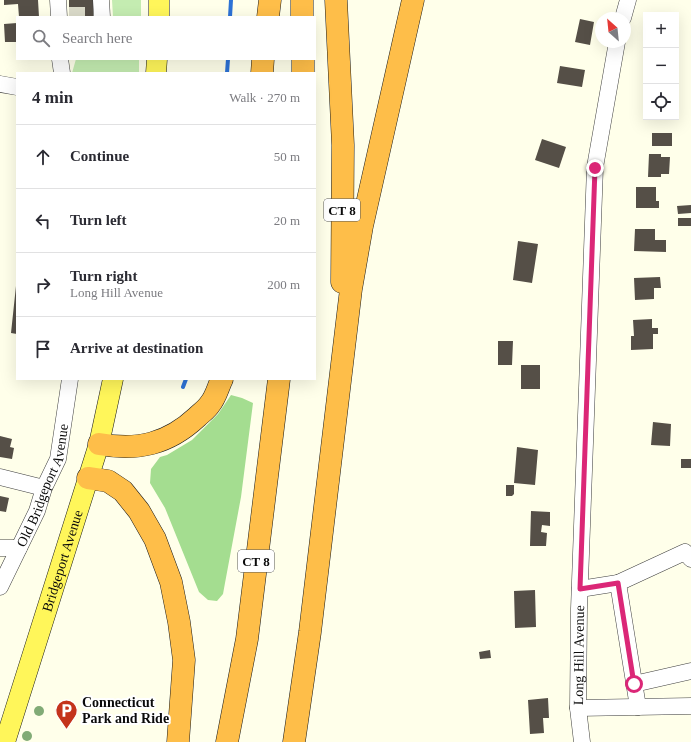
<!DOCTYPE html>
<html lang="en">
<head>
<meta charset="utf-8">
<style>
  body { margin:0; font-family:"Times New Roman",serif; background:#f7f7f7; color:#2b2b33 }
  .controls { position:absolute; right:12px; top:12px; display:grid; overflow:hidden; border-radius:0px; box-shadow:0 4px 16px #0002 }
  .controls button { width:36px; height:36px; display:grid; place-items:center; padding:0; border:0; border-bottom:1px solid #e1e1e2; background:#fff; color:#2b2b33; font:20px sans-serif }
  .compass { position:absolute; left:595px; top:12px; width:36px; height:36px; border-radius:50%; background:#fff; box-shadow:0 4px 16px #0002; rotate:333deg }
  .stop { position:absolute; width:12px; height:12px; margin:-9px; border:3px solid #db2777; border-radius:50%; background:#fff }
  .stop.end { background:#db2777; border-color:#fff; box-shadow:0 1px 4px #0008 }
  .list { margin:0; padding:0; list-style:none }
  h2 { display:flex; justify-content:space-between; align-items:center; height:52px; margin:0; padding:0 16px; font-size:17px }
  h2 small { font-size:13px; font-weight:400; color:#7c7c81 }
  .list li { display:grid; grid-template-columns:26px 1fr auto; gap:12px; align-items:center; box-sizing:border-box; height:64px; padding:0 16px; border-top:1px solid #e1e1e2 }
  .list b { display:block; font-size:15px; white-space:nowrap }
  .list p { margin:0; font-size:13px; white-space:nowrap; color:#7c7c81 }
  .list em { font-size:13px; font-style:normal; color:#7c7c81 }
  .icon { flex:none; width:22px; height:22px; fill:none; stroke:currentColor; stroke-width:2; stroke-linecap:round; stroke-linejoin:round }
  .map { position:relative; flex:none; width:691px; height:742px; overflow:hidden }
  .search { position:absolute; background:#fff; box-shadow:0 4px 16px #0002; left:16px; top:16px; width:300px; height:44px; display:flex; align-items:center; gap:10px; box-sizing:border-box; padding:0 14px; border-radius:0px; color:#7c7c81; font-size:15px }
  .panel { position:absolute; background:#fff; box-shadow:0 4px 16px #0002; left:16px; top:72px; width:300px; height:308px; border-radius:0px }
  .map>svg:first-child { display:block }
  .green { fill:#c4ecb1 }
  .forest { fill:#a4dd90 }
  .lines { fill:none; stroke-linecap:round; stroke-linejoin:round }
  .stream { stroke:#2d72d6; stroke-width:4 }
  .building { fill:#554f47 }
  .minor-tunnel { stroke:#dadac9; stroke-width:16; stroke-dasharray:16 8; stroke-linecap:butt }
  .minor-casing { stroke:#3e3e3e; stroke-width:17 }
  .major-casing { stroke:#1c1c1c; stroke-width:21 }
  .highway-casing { stroke:#1c1c1c; stroke-width:23 }
  .minor { stroke:#fff; stroke-width:16 }
  .major { stroke:#fff65a; stroke-width:20 }
  .highway { stroke:#febe49; stroke-width:22 }
  .tree { fill:#81ab76 }
  .route { stroke:#db2777; stroke-width:5 }
  .labels { text-anchor:middle; stroke-width:4; stroke-linejoin:round; paint-order:stroke }
  .shield { fill:#fff; stroke:#545454; stroke-width:1 }
  .shield-label { font-size:13px; font-weight:bold; fill:#0b0b0b }
  .street-label { font-size:14px; fill:#0b0b0b; stroke:#fff }
  .poi-label { font-size:14px; font-weight:bold; fill:#0b0b0b; stroke:#fff; text-anchor:start }
</style>
</head>
<body>
<div class="map">
<svg width="691" height="742" viewBox="0 0 691 742">
  <rect width="100%" height="100%" fill="#ffffea"/>
  <path class="green" d="M 112,0 L 141,0 L 141,17 L 113,17 Z
    M 76,59 L 139,59 L 139,73 L 72,73 Z"/>
  <path class="forest" d="M 231,395 L 242,398 L 253,403 L 241,497 L 225,583 L 223,594 L 217,601 L 208,600 L 199,592 L 165,508 L 150,483 L 151,469 L 160,457 L 167,455 L 192,440 L 218,414 Z"/>
  <g class="lines">
    <path class="stream" d="M 230,17 L 231,0
      M 227,73 L 228,59
      M 183,387 L 186,379"/>
  </g>
  <path class="building" d="M 4,0 L 38,0 L 39,17 L 19,17 L 18,4 L 4,5 Z
    M 69,0 L 96,0 L 96,17 L 69,17 Z
    M 580,19 L 594,22 L 590,45 L 575,42 Z
    M 17,23 L 17,42 L 5,42 L 4,24 Z
    M 560,66 L 585,70 L 582,87 L 557,83 Z
    M 652,133 L 672,133 L 672,146 L 652,146 Z
    M 542,139 L 566,147 L 559,168 L 535,160 Z
    M 649,154 L 661,154 L 661,157 L 670,157 L 669,174 L 661,174 L 661,177 L 648,177 Z
    M 636,187 L 656,187 L 656,201 L 659,201 L 659,208 L 636,208 Z
    M 691,205 L 691,213 L 678,214 L 677,206 Z
    M 678,218 L 691,218 L 691,226 L 678,226 Z
    M 635,229 L 655,229 L 655,240 L 666,240 L 666,252 L 634,251 Z
    M 518,241 L 538,244 L 532,283 L 513,280 Z
    M 660,277 L 661,288 L 654,288 L 654,299 L 635,300 L 634,278 Z
    M 16,286 L 17,286 L 17,334 L 11,333 Z
    M 652,319 L 652,328 L 658,328 L 658,334 L 653,334 L 653,349 L 631,350 L 631,336 L 634,336 L 633,320 Z
    M 498,341 L 513,341 L 512,365 L 498,365 Z
    M 521,365 L 540,365 L 540,389 L 521,389 Z
    M 653,422 L 671,424 L 670,446 L 651,445 Z
    M 0,436 L 12,439 L 10,447 L 14,448 L 12,459 L 0,457 Z
    M 517,447 L 538,450 L 535,485 L 514,483 Z
    M 681,459 L 691,459 L 691,468 L 681,468 Z
    M 506,485 L 514,485 L 514,494 L 512,496 L 506,496 Z
    M 0,496 L 9,498 L 6,512 L 0,511 Z
    M 531,511 L 550,512 L 550,526 L 542,525 L 541,532 L 547,533 L 546,546 L 530,546 Z
    M 535,590 L 536,627 L 515,628 L 514,591 Z
    M 490,650 L 491,658 L 480,659 L 479,652 Z
    M 548,698 L 549,718 L 543,718 L 544,733 L 530,734 L 528,700 Z"/>
  <g class="lines">
    <path class="minor-tunnel" d="M 69,15 L 96,15"/>
    <defs>
      <g id="minor">
        <path d="M 58,0 L 59,17"/>
        <path d="M 101,0 L 102,17"/>
        <path d="M 623,18 L 628,0"/>
        <path d="M 60,59 L 62,73"/>
        <path d="M 0,84 L 17,87"/>
        <path d="M 0,477 L 44,488"/>
        <path d="M 0,548 L 19,548"/>
        <path d="M 618,583 L 685,552 L 691,559"/>
        <path id="s1" d="M 0,587 L 37,511 L 44,488 L 58,459 L 70,379"/>
        <path d="M 580,589 L 618,583 L 638,707"/>
        <path d="M 634,684 L 691,671"/>
        <path d="M 578,708 L 691,706"/>
        <path id="s2" d="M 582,742 L 578,708 L 579,609 L 595,167 L 617,42"/>
      </g>
      <g id="major">
        <path d="M 159,17 L 159,0"/>
        <path d="M 156,73 L 157,59"/>
        <path id="s3" d="M 5,742 L 99,444 L 113,379"/>
      </g>
      <path id="highway" d="M 302,0 L 302,17
        M 336,0 L 343,145 L 342,282
        M 268,17 L 270,0
        M 303,59 L 303,73
        M 262,73 L 263,59
        M 99,444 C 138,451 168,444 197,417 C 201,413 207,409 210,404 C 216,397 218,387 222,379
        M 88,478 L 108,481 L 123,491 L 139,511 L 155,539 L 171,582 L 179,622 L 184,660 L 178,742
        M 227,742 L 247,639 L 279,379
        M 294,742 L 310,632 L 351,289 L 362,226 L 413,0"/>
    </defs>
    <use href="#minor" class="minor-casing"/>
    <use href="#major" class="major-casing"/>
    <use href="#highway" class="highway-casing"/>
    <use href="#minor" class="minor"/>
    <use href="#major" class="major"/>
    <use href="#highway" class="highway"/>
  </g>
  <g class="tree">
    <circle cx="39" cy="711" r="5"/>
    <circle cx="27" cy="736" r="5"/>
  </g>
  <g class="lines">
    <path class="route" d="M 595,168 L 580,589 L 618,583 L 634,684"/>
  </g>
  <defs>
    <symbol id="parking-pin" viewBox="-11 -11 22 30"><path d="M0 17L-7.5 6A9.5 9.5 0 1 1 7.5 6Z" fill="#c4331b" stroke="#fff"/><path d="M-3.5-5.5H1a3.5 3.5 0 0 1 0 7H-1V5.5H-3.5ZM-1-3.4V-.6H.8a1.4 1.4 0 0 0 0-2.8Z" fill="#fff"/></symbol>
  </defs>
  <g fill-rule="evenodd">
    <use href="#parking-pin" x="54" y="698" width="25" height="34"/>
  </g>
  <g class="labels">
    <g class="shield">
      <rect x="324" y="199" width="36" height="22" rx="3"/>
      <rect x="238" y="550" width="36" height="22" rx="3"/>
    </g>
    <g class="shield-label">
      <text x="342" y="215">CT 8</text>
      <text x="256" y="566">CT 8</text>
    </g>
    <g class="street-label">
      <text dy="5" stroke="none"><textPath href="#s1" startOffset="111">Old Bridgeport Avenue</textPath></text>
      <text dy="5" stroke="none"><textPath href="#s3" startOffset="190">Bridgeport Avenue</textPath></text>
      <text dy="5" stroke="none"><textPath href="#s2" startOffset="87">Long Hill Avenue</textPath></text>
    </g>
    <g class="poi-label">
      <text x="82" y="707">Connecticut<tspan x="82" dy="16">Park and Ride</tspan></text>
    </g>
  </g>
</svg>
<div class="controls">
<button>+</button>
<button>−</button>
<button><svg class="icon" aria-label="locate" viewBox="0 0 24 24"><circle cx="12" cy="12" r="6"/><path d="M12 2v4M12 18v4M2 12h4M18 12h4"/></svg></button>
</div>
<svg class="compass" viewBox="-18 -18 36 36"><path d="M0-13l5 13h-10z" fill="#e53935"/><path d="M0 13l5-13h-10z" fill="#7c7c81"/></svg>
<div class="stop" style="left:634px;top:684px"></div>
<div class="stop end" style="left:595px;top:168px"></div>
<div class="search"><svg class="icon" aria-label="search" viewBox="0 0 24 24"><circle cx="10" cy="10" r="6"/><path d="M15 15l6 6"/></svg>Search here</div>
<section class="panel">
<h2>4 min<small>Walk · 270 m</small></h2>
<ul class="list">
<li><svg class="icon" aria-label="ahead" viewBox="0 0 24 24"><path d="M12 20V5M6 11l6-6 6 6"/></svg><div><b>Continue</b></div><em>50 m</em></li>
<li><svg class="icon" aria-label="left" viewBox="0 0 24 24"><path d="M17 20v-9H6M10 6l-5 5 5 5"/></svg><div><b>Turn left</b></div><em>20 m</em></li>
<li><svg class="icon" aria-label="right" viewBox="0 0 24 24"><path d="M7 20v-9h11M14 6l5 5-5 5"/></svg><div><b>Turn right</b><p>Long Hill Avenue</p></div><em>200 m</em></li>
<li><svg class="icon" aria-label="arrive" viewBox="0 0 24 24"><path d="M6 21V4h12l-3 4 3 4H6"/></svg><div><b>Arrive at destination</b></div></li>
</ul>
</section>
</div>
</body>
</html>
